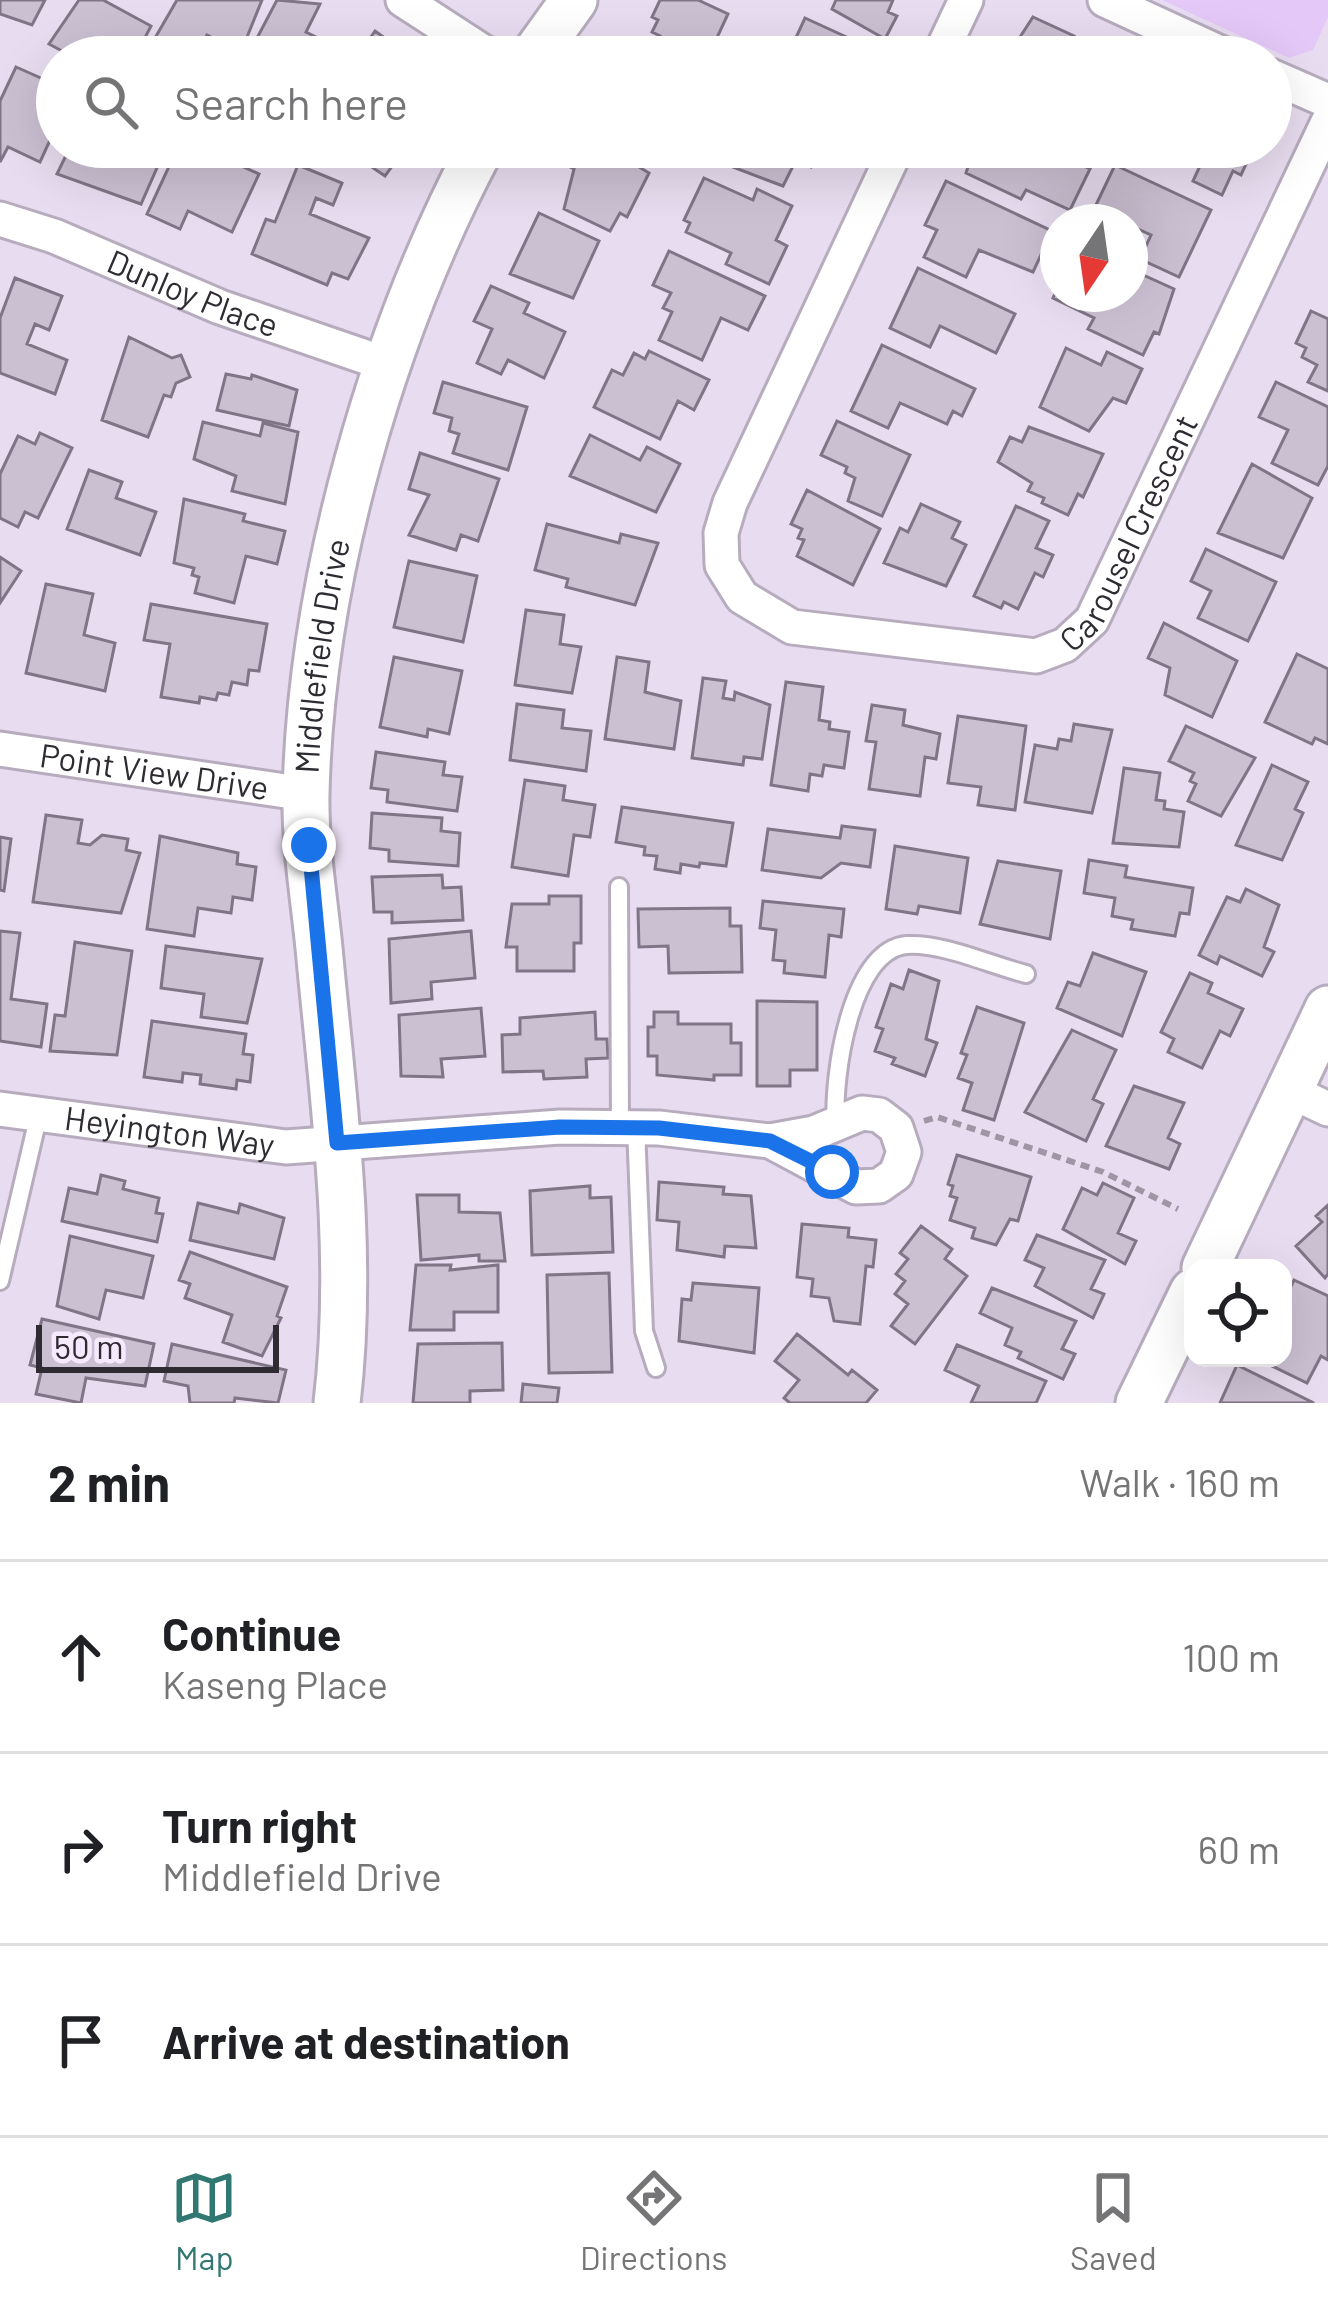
<!DOCTYPE html>
<html lang="en">
<head>
<meta charset="utf-8">
<style>
  body { margin:0; font-family:Barlow,sans-serif; background:#f2f2f2; color:#202124 }
  .controls { position:absolute; right:36px; bottom:36px; display:grid; overflow:hidden; border-radius:24px; box-shadow:0 12px 48px #0002 }
  .controls button { width:108px; height:108px; display:grid; place-items:center; padding:0; border:0; border-bottom:3px solid #e0e0e0; background:#fff; color:#202124; font:60px sans-serif }
  .compass { position:absolute; left:1040px; top:204px; width:108px; height:108px; border-radius:50%; background:#fff; box-shadow:0 12px 48px #0002; rotate:193deg }
  .scale { position:absolute; left:36px; bottom:30px; width:243px; box-sizing:border-box; padding-left:12px; border:6px solid #2f2b32; border-top:0; font-size:33px; line-height:42px; white-space:nowrap; color:#2f2b32; -webkit-text-stroke:9px #f5eafd; paint-order:stroke }
  .stop { position:absolute; width:36px; height:36px; margin:-27px; border:9px solid #1a73e8; border-radius:50%; background:#fff }
  .stop.end { background:#1a73e8; border-color:#fff; box-shadow:0 3px 12px #0008 }
  .list { margin:0; padding:0; list-style:none }
  h2 { display:flex; justify-content:space-between; align-items:center; height:156px; margin:0; padding:0 48px; font-size:51px }
  h2 small { font-size:39px; font-weight:400; color:#757577 }
  .list li { display:grid; grid-template-columns:78px 1fr auto; gap:36px; align-items:center; box-sizing:border-box; height:192px; padding:0 48px; border-top:3px solid #e0e0e0 }
  .list b { display:block; font-size:45px; white-space:nowrap }
  .list p { margin:0; font-size:39px; white-space:nowrap; color:#757577 }
  .list em { font-size:39px; font-style:normal; color:#757577 }
  .icon { flex:none; width:66px; height:66px; fill:none; stroke:currentColor; stroke-width:2; stroke-linecap:round; stroke-linejoin:round }
  .map { position:relative; flex:none; width:1328px; height:1403px; overflow:hidden }
  .search { position:absolute; background:#fff; box-shadow:0 12px 48px #0002; left:36px; right:36px; top:36px; height:132px; display:flex; align-items:center; gap:30px; box-sizing:border-box; padding:0 42px; border-radius:66px; color:#757577; font-size:45px }
  .sheet { height:732px; background:#fff }
  nav { display:flex; justify-content:space-around; align-items:center; box-sizing:border-box; height:168px; border-top:3px solid #e0e0e0; background:#fff; font-size:33px; color:#757577 }
  nav a { display:grid; justify-items:center; gap:6px }
  nav .on { color:#307871 }
  .map>svg:first-child { display:block }
  .green { fill:#e4c8f8 }
  .building { fill:#cbc0d2; stroke:#7f7586; stroke-width:3 }
  .lines { fill:none; stroke-linecap:round; stroke-linejoin:round }
  .lane-casing { stroke:#b6acbd; stroke-width:22 }
  .street-casing { stroke:#b6acbd; stroke-width:39 }
  .secondary-casing { stroke:#b6acbd; stroke-width:51 }
  .path { stroke:#9e96a4; stroke-width:6; stroke-dasharray:9 6; stroke-linecap:butt }
  .lane { stroke:#fff; stroke-width:16 }
  .street { stroke:#fff; stroke-width:33 }
  .secondary { stroke:#fff; stroke-width:45 }
  .route { stroke:#1a73e8; stroke-width:15 }
  .labels { text-anchor:middle; stroke-width:12; stroke-linejoin:round; paint-order:stroke }
  .street-label { font-size:33px; fill:#2f2b32; stroke:#f5eafd }
</style>
</head>
<body>
<div class="map">
<svg width="1328" height="1403" viewBox="0 0 1328 1403">
  <rect width="100%" height="100%" fill="#e8ddf0"/>
  <path class="green" d="M 1162,0 L 1328,0 L 1328,17 L 1313,50 L 1289,58 Z"/>
  <path class="building" d="M 0,0 L 45,0 L 32,25 L 0,14 Z
    M 79,0 L 103,0 L 151,26 L 135,57 L 61,57 L 64,52 L 49,44 Z
    M 177,0 L 262,0 L 241,52 L 207,35 L 195,57 L 144,57 Z
    M 277,0 L 320,4 L 306,32 L 346,52 L 344,57 L 247,57 Z
    M 660,0 L 698,0 L 728,14 L 708,57 L 651,54 L 660,36 L 652,32 L 658,20 L 652,17 Z
    M 836,0 L 893,0 L 888,12 L 897,16 L 885,39 L 832,9 Z
    M 1033,17 L 1074,36 L 1063,57 L 1007,57 Z
    M 805,18 L 866,46 L 861,57 L 787,57 Z
    M 375,31 L 411,57 L 357,57 Z
    M 16,67 L 52,83 L 49,91 L 57,95 L 52,116 L 57,125 L 40,162 L 8,147 L 0,162 L 0,101 Z
    M 70,147 L 131,147 L 160,161 L 141,204 L 57,174 Z
    M 178,147 L 232,147 L 226,159 L 259,174 L 232,232 L 188,211 L 180,229 L 147,214 Z
    M 309,147 L 406,147 L 385,176 L 360,159 L 355,166 L 335,151 L 328,161 Z
    M 565,147 L 606,147 L 649,173 L 627,217 L 620,213 L 610,231 L 564,209 L 574,169 L 558,161 Z
    M 739,147 L 820,147 L 811,167 L 796,160 L 783,186 L 730,166 Z
    M 959,147 L 1044,147 L 1090,169 L 1070,210 L 1026,190 L 1021,199 L 966,173 L 968,167 L 953,160 Z
    M 1195,147 L 1254,147 L 1241,175 L 1233,171 L 1222,195 L 1193,181 L 1205,155 Z
    M 298,165 L 342,183 L 333,205 L 316,198 L 310,214 L 369,238 L 348,279 L 332,273 L 327,285 L 252,254 L 266,219 L 275,222 Z
    M 1115,165 L 1211,210 L 1179,277 L 1140,259 L 1151,235 L 1094,209 Z
    M 704,178 L 753,200 L 757,189 L 792,206 L 776,240 L 787,246 L 769,284 L 726,264 L 731,253 L 686,232 L 690,223 L 684,220 Z
    M 946,181 L 1052,231 L 1033,272 L 979,250 L 966,277 L 924,257 L 937,230 L 925,225 Z
    M 539,213 L 599,241 L 573,298 L 510,274 Z
    M 669,251 L 765,296 L 748,330 L 721,318 L 702,360 L 659,340 L 672,312 L 663,308 L 671,293 L 653,285 Z
    M 918,268 L 1015,314 L 996,353 L 940,326 L 930,347 L 890,328 Z
    M 1130,269 L 1174,289 L 1159,334 L 1154,332 L 1143,355 L 1088,329 L 1094,318 L 1053,298 L 1058,287 L 1058,294 L 1130,294 Z
    M 15,278 L 62,296 L 49,330 L 35,324 L 27,344 L 67,360 L 55,394 L 0,373 L 0,318 Z
    M 491,286 L 529,303 L 524,313 L 565,332 L 544,378 L 508,360 L 501,374 L 477,363 L 492,329 L 474,321 Z
    M 1311,311 L 1328,319 L 1328,391 L 1308,382 L 1317,365 L 1302,357 L 1306,348 L 1296,343 Z
    M 129,337 L 172,358 L 181,355 L 190,377 L 176,383 L 171,397 L 164,395 L 148,437 L 102,420 Z
    M 882,345 L 975,389 L 962,416 L 953,411 L 947,424 L 900,403 L 888,428 L 851,411 Z
    M 1066,348 L 1101,365 L 1107,352 L 1142,369 L 1126,403 L 1113,398 L 1089,431 L 1040,407 Z
    M 649,351 L 709,380 L 694,410 L 678,401 L 660,439 L 594,407 L 612,370 L 623,375 L 634,353 L 645,359 Z
    M 226,374 L 251,379 L 252,375 L 297,390 L 289,426 L 217,410 Z
    M 443,382 L 527,407 L 508,470 L 453,453 L 459,434 L 449,431 L 452,418 L 434,413 Z
    M 1276,382 L 1328,407 L 1328,466 L 1318,485 L 1272,463 L 1288,430 L 1259,417 Z
    M 837,421 L 910,455 L 882,516 L 848,501 L 855,478 L 845,473 L 847,467 L 821,455 Z
    M 203,422 L 260,436 L 263,423 L 298,432 L 285,504 L 232,491 L 236,476 L 194,459 Z
    M 1029,427 L 1103,454 L 1083,497 L 1078,494 L 1068,515 L 1042,503 L 1044,498 L 1028,491 L 1032,483 L 998,462 L 1010,437 L 1022,442 Z
    M 40,433 L 72,448 L 38,518 L 25,512 L 18,527 L 0,518 L 0,474 L 18,436 L 35,444 Z
    M 590,435 L 640,460 L 647,447 L 680,464 L 656,512 L 570,476 Z
    M 420,453 L 499,479 L 478,541 L 461,535 L 456,550 L 409,535 L 429,495 L 409,489 Z
    M 1252,464 L 1312,498 L 1283,558 L 1218,533 Z
    M 89,470 L 122,482 L 116,498 L 156,512 L 140,555 L 67,529 Z
    M 807,490 L 880,529 L 853,585 L 797,556 L 804,540 L 798,538 L 802,529 L 791,524 Z
    M 184,499 L 245,514 L 243,521 L 285,531 L 277,564 L 246,556 L 234,603 L 195,593 L 199,577 L 192,575 L 194,568 L 174,563 Z
    M 921,504 L 960,522 L 952,538 L 966,545 L 946,586 L 884,563 L 900,528 L 908,532 Z
    M 1016,506 L 1049,521 L 1036,548 L 1053,555 L 1043,577 L 1035,573 L 1018,609 L 1004,602 L 1001,608 L 974,596 Z
    M 547,524 L 619,543 L 621,534 L 658,543 L 635,605 L 566,587 L 568,579 L 535,570 Z
    M 1206,549 L 1276,582 L 1248,641 L 1198,618 L 1211,591 L 1191,581 Z
    M 0,557 L 21,571 L 0,603 Z
    M 409,561 L 477,576 L 463,642 L 394,627 Z
    M 46,584 L 93,594 L 84,635 L 115,643 L 105,691 L 26,673 Z
    M 151,604 L 267,624 L 259,671 L 249,670 L 247,685 L 232,682 L 229,695 L 218,693 L 216,700 L 200,697 L 199,703 L 161,697 L 170,644 L 144,640 Z
    M 526,610 L 564,615 L 560,644 L 581,647 L 572,693 L 515,685 Z
    M 1164,623 L 1237,661 L 1212,717 L 1165,695 L 1170,668 L 1148,658 Z
    M 1297,654 L 1328,669 L 1328,744 L 1315,738 L 1312,744 L 1265,722 Z
    M 394,657 L 462,671 L 449,734 L 428,729 L 427,737 L 380,727 Z
    M 617,657 L 649,662 L 645,692 L 681,701 L 674,749 L 605,739 Z
    M 703,678 L 726,681 L 723,698 L 734,700 L 735,692 L 770,705 L 762,759 L 744,757 L 743,765 L 692,758 Z
    M 786,682 L 823,687 L 819,720 L 830,722 L 829,729 L 849,732 L 844,768 L 824,765 L 822,776 L 810,774 L 808,791 L 771,785 Z
    M 517,704 L 564,710 L 562,728 L 591,731 L 586,771 L 510,760 Z
    M 872,705 L 905,710 L 903,725 L 940,734 L 936,759 L 925,757 L 920,796 L 869,789 L 876,742 L 866,741 Z
    M 958,716 L 1026,726 L 1015,810 L 978,805 L 981,787 L 948,783 Z
    M 1074,724 L 1112,730 L 1092,813 L 1025,802 L 1035,745 L 1057,749 L 1059,739 L 1071,741 Z
    M 1186,726 L 1255,758 L 1221,816 L 1188,801 L 1196,784 L 1190,781 L 1194,773 L 1169,761 Z
    M 376,752 L 445,762 L 443,775 L 462,777 L 457,811 L 387,802 L 388,790 L 371,788 Z
    M 1272,765 L 1308,782 L 1295,809 L 1303,813 L 1282,860 L 1236,845 Z
    M 1124,768 L 1160,773 L 1156,800 L 1165,801 L 1164,809 L 1184,812 L 1179,847 L 1113,843 Z
    M 525,780 L 565,786 L 563,800 L 595,805 L 590,837 L 574,835 L 568,876 L 512,867 Z
    M 622,807 L 733,823 L 726,866 L 700,863 L 699,867 L 681,864 L 680,873 L 655,869 L 657,856 L 644,855 L 645,847 L 616,842 Z
    M 372,813 L 442,818 L 441,831 L 460,833 L 458,866 L 389,861 L 389,850 L 370,848 Z
    M 46,815 L 82,820 L 78,843 L 90,845 L 102,835 L 128,839 L 126,850 L 140,853 L 121,913 L 33,902 Z
    M 842,826 L 875,830 L 870,867 L 841,863 L 821,878 L 762,870 L 768,829 L 840,838 Z
    M 160,836 L 238,853 L 237,864 L 256,867 L 252,900 L 233,897 L 231,913 L 198,908 L 194,936 L 147,929 Z
    M 0,837 L 11,839 L 4,891 L 0,890 Z
    M 895,846 L 968,858 L 960,913 L 919,906 L 917,914 L 886,909 Z
    M 1089,860 L 1127,866 L 1125,877 L 1193,888 L 1189,914 L 1180,913 L 1175,936 L 1131,929 L 1133,920 L 1112,916 L 1115,898 L 1084,893 Z
    M 998,861 L 1061,871 L 1050,939 L 980,924 Z
    M 442,875 L 443,888 L 461,887 L 463,920 L 392,923 L 392,912 L 374,912 L 372,877 Z
    M 1246,889 L 1279,905 L 1264,947 L 1274,952 L 1262,976 L 1220,956 L 1217,964 L 1199,955 L 1227,897 L 1240,902 Z
    M 549,896 L 581,896 L 581,943 L 574,943 L 574,971 L 517,971 L 517,947 L 506,947 L 512,904 L 549,904 Z
    M 763,901 L 844,909 L 841,937 L 829,935 L 825,977 L 784,973 L 785,961 L 773,960 L 776,930 L 760,928 Z
    M 730,908 L 730,926 L 741,926 L 742,972 L 669,973 L 668,946 L 639,947 L 638,909 Z
    M 0,931 L 20,933 L 11,999 L 47,1004 L 41,1047 L 0,1041 Z
    M 471,931 L 475,978 L 431,982 L 432,999 L 391,1003 L 389,939 Z
    M 75,942 L 132,951 L 117,1055 L 50,1051 L 55,1015 L 65,1016 Z
    M 166,946 L 262,959 L 247,1023 L 201,1017 L 204,994 L 161,988 Z
    M 1093,953 L 1146,972 L 1122,1036 L 1057,1008 L 1068,982 L 1080,986 Z
    M 909,970 L 939,981 L 926,1039 L 937,1043 L 925,1076 L 892,1064 L 895,1058 L 875,1051 L 883,1029 L 876,1027 L 891,984 L 903,989 Z
    M 1190,973 L 1212,983 L 1208,993 L 1243,1009 L 1230,1036 L 1220,1031 L 1202,1068 L 1168,1052 L 1174,1039 L 1161,1032 Z
    M 757,1001 L 817,1002 L 817,1070 L 790,1070 L 790,1086 L 757,1086 Z
    M 977,1007 L 1024,1023 L 994,1120 L 963,1110 L 972,1083 L 958,1078 L 967,1055 L 961,1053 Z
    M 481,1008 L 485,1056 L 441,1059 L 443,1077 L 401,1076 L 399,1015 Z
    M 595,1012 L 596,1039 L 607,1039 L 608,1058 L 586,1059 L 587,1077 L 544,1079 L 543,1071 L 503,1072 L 502,1035 L 520,1034 L 520,1018 Z
    M 654,1012 L 678,1012 L 678,1024 L 731,1024 L 731,1043 L 741,1043 L 741,1075 L 714,1075 L 714,1080 L 657,1075 L 657,1056 L 648,1056 L 648,1027 L 654,1027 Z
    M 152,1021 L 246,1034 L 243,1054 L 253,1055 L 250,1082 L 237,1080 L 236,1089 L 200,1084 L 201,1075 L 183,1073 L 182,1082 L 144,1077 Z
    M 1072,1030 L 1116,1050 L 1093,1099 L 1103,1104 L 1086,1141 L 1025,1112 Z
    M 1134,1086 L 1184,1103 L 1168,1138 L 1180,1144 L 1169,1169 L 1106,1146 Z
    M 957,1155 L 1031,1177 L 1018,1221 L 1010,1219 L 996,1245 L 972,1238 L 975,1228 L 950,1220 L 957,1198 L 950,1196 L 953,1186 L 948,1184 Z
    M 101,1175 L 125,1181 L 123,1189 L 159,1198 L 156,1213 L 163,1214 L 157,1242 L 62,1221 L 69,1188 L 97,1194 Z
    M 659,1182 L 724,1187 L 723,1194 L 751,1196 L 756,1248 L 725,1246 L 724,1257 L 677,1250 L 679,1222 L 657,1220 Z
    M 1103,1183 L 1134,1198 L 1118,1233 L 1136,1241 L 1125,1264 L 1063,1229 L 1082,1188 L 1097,1195 Z
    M 590,1186 L 590,1198 L 611,1197 L 613,1252 L 532,1255 L 530,1191 Z
    M 417,1195 L 459,1195 L 459,1212 L 500,1213 L 505,1261 L 479,1261 L 479,1255 L 421,1260 Z
    M 198,1203 L 238,1213 L 240,1204 L 284,1218 L 274,1259 L 190,1240 Z
    M 1328,1205 L 1328,1274 L 1325,1278 L 1296,1246 L 1322,1222 L 1316,1216 Z
    M 802,1224 L 849,1228 L 848,1237 L 876,1240 L 873,1267 L 866,1266 L 860,1324 L 834,1321 L 829,1298 L 811,1296 L 813,1279 L 797,1277 Z
    M 921,1226 L 952,1249 L 945,1259 L 967,1276 L 915,1344 L 891,1326 L 908,1304 L 895,1294 L 905,1281 L 896,1274 L 908,1259 L 900,1253 Z
    M 1037,1235 L 1105,1260 L 1091,1289 L 1104,1294 L 1093,1318 L 1035,1286 L 1044,1268 L 1025,1260 Z
    M 70,1236 L 153,1256 L 143,1298 L 106,1290 L 99,1319 L 57,1306 Z
    M 190,1252 L 287,1287 L 277,1316 L 281,1318 L 262,1356 L 223,1342 L 232,1315 L 185,1298 L 190,1284 L 179,1280 Z
    M 416,1265 L 451,1265 L 450,1270 L 498,1265 L 498,1312 L 454,1312 L 454,1330 L 410,1330 Z
    M 609,1273 L 612,1372 L 549,1373 L 547,1275 Z
    M 1294,1280 L 1328,1296 L 1328,1360 L 1321,1356 L 1307,1383 L 1268,1364 L 1271,1358 L 1283,1358 L 1283,1333 L 1290,1319 L 1283,1315 L 1283,1303 Z
    M 693,1283 L 759,1288 L 754,1353 L 679,1341 L 682,1299 L 691,1300 Z
    M 992,1288 L 1076,1321 L 1062,1349 L 1075,1354 L 1063,1379 L 1018,1358 L 1021,1352 L 1005,1345 L 1012,1328 L 980,1313 Z
    M 42,1319 L 154,1344 L 145,1386 L 86,1378 L 81,1403 L 36,1394 L 42,1368 L 30,1365 Z
    M 797,1334 L 848,1375 L 852,1370 L 877,1390 L 866,1403 L 790,1403 L 784,1398 L 799,1380 L 775,1361 Z
    M 502,1343 L 503,1390 L 470,1391 L 470,1403 L 413,1403 L 418,1344 Z
    M 172,1344 L 286,1370 L 278,1403 L 235,1398 L 234,1403 L 190,1403 L 188,1386 L 164,1381 Z
    M 957,1345 L 1046,1381 L 1036,1403 L 971,1403 L 979,1386 L 945,1370 Z
    M 1237,1365 L 1314,1403 L 1220,1403 Z
    M 523,1384 L 559,1388 L 557,1403 L 521,1403 Z"/>
  <g class="lines">
    <defs>
      <path id="lane" d="M 619,887 L 620,1127
        M 836,1124 C 832,1080 850,949 907,945 C 944,943 990,965 1026,974
        M 636,1127 L 644,1331 L 656,1368
        M 0,1281 L 39,1114"/>
      <g id="street">
        <path d="M 403,0 L 491,57"/>
        <path d="M 1105,0 L 1229,57"/>
        <path d="M 939,57 L 966,0"/>
        <path d="M 1271,76 L 1328,101"/>
        <path id="s1" d="M 897,147 L 730,503 L 721,533 L 722,565 L 742,597 L 792,627 L 1036,656 L 1065,645 L 1092,620 L 1328,122"/>
        <path id="s2" d="M 0,219 L 54,236 L 220,307 L 386,364"/>
        <path id="s3" d="M 0,749 L 306,794"/>
        <path d="M 1288,1090 L 1328,1109"/>
        <path id="s4" d="M 0,1109 L 286,1147 L 560,1127 L 659,1128 L 770,1141 L 814,1133 L 862,1113 L 879,1115 L 896,1128 L 904,1152 L 896,1174 L 879,1186 L 856,1187 L 770,1141"/>
      </g>
      <g id="secondary">
        <path d="M 533,57 L 574,0"/>
        <path d="M 1205,1268 L 1328,1009"/>
        <path id="s5" d="M 337,1403 C 355,1251 333,1100 319,948 C 314,898 305,845 306,794 C 311,580 381,335 481,147"/>
        <path d="M 1139,1403 L 1193,1292"/>
      </g>
    </defs>
    <use href="#lane" class="lane-casing"/>
    <use href="#street" class="street-casing"/>
    <use href="#secondary" class="secondary-casing"/>
    <path class="path" d="M 924,1121 L 937,1117 L 1103,1172 L 1178,1209"/>
    <use href="#lane" class="lane"/>
    <use href="#street" class="street"/>
    <use href="#secondary" class="secondary"/>
  </g>
  <g class="lines">
    <path class="route" d="M 309,845 L 337,1143 L 560,1127 L 659,1128 L 770,1141 L 832,1172"/>
  </g>
  <g class="labels">
    <g class="street-label">
      <text dy="12" stroke="none"><textPath href="#s2" startOffset="207">Dunloy Place</textPath></text>
      <text dy="12" stroke="none"><textPath href="#s1" startOffset="960">Carousel Crescent</textPath></text>
      <text dy="12" stroke="none"><textPath href="#s5" startOffset="750">Middlefield Drive</textPath></text>
      <text dy="12" stroke="none"><textPath href="#s3" startOffset="156">Point View Drive</textPath></text>
      <text dy="12" stroke="none"><textPath href="#s4" startOffset="171">Heyington Way</textPath></text>
    </g>
  </g>
</svg>
<div class="controls">
<button><svg class="icon" aria-label="locate" viewBox="0 0 24 24"><circle cx="12" cy="12" r="6"/><path d="M12 2v4M12 18v4M2 12h4M18 12h4"/></svg></button>
</div>
<svg class="compass" viewBox="-18 -18 36 36"><path d="M0-13l5 13h-10z" fill="#e53935"/><path d="M0 13l5-13h-10z" fill="#757577"/></svg>
<div class="scale">50 m</div>
<div class="stop" style="left:832px;top:1172px"></div>
<div class="stop end" style="left:309px;top:845px"></div>
<div class="search"><svg class="icon" aria-label="search" viewBox="0 0 24 24"><circle cx="10" cy="10" r="6"/><path d="M15 15l6 6"/></svg>Search here</div>
</div>
<section class="sheet">
<h2>2 min<small>Walk · 160 m</small></h2>
<ul class="list">
<li><svg class="icon" aria-label="ahead" viewBox="0 0 24 24"><path d="M12 20V5M6 11l6-6 6 6"/></svg><div><b>Continue</b><p>Kaseng Place</p></div><em>100 m</em></li>
<li><svg class="icon" aria-label="right" viewBox="0 0 24 24"><path d="M7 20v-9h11M14 6l5 5-5 5"/></svg><div><b>Turn right</b><p>Middlefield Drive</p></div><em>60 m</em></li>
<li><svg class="icon" aria-label="arrive" viewBox="0 0 24 24"><path d="M6 21V4h12l-3 4 3 4H6"/></svg><div><b>Arrive at destination</b></div></li>
</ul>
</section>
<nav>
<a class="on"><svg class="icon" aria-label="map" viewBox="0 0 24 24"><path d="M3 6l6-2 6 2 6-2v14l-6 2-6-2-6 2zM9 4v14M15 6v14"/></svg>Map</a>
<a><svg class="icon" aria-label="directions" viewBox="0 0 24 24"><path d="M12 3l9 9-9 9-9-9zM9 14v-3h6M13 9l2 2-2 2"/></svg>Directions</a>
<a><svg class="icon" aria-label="saved" viewBox="0 0 24 24"><path d="M7 4h10v16l-5-4-5 4z"/></svg>Saved</a>
</nav>
</body>
</html>
